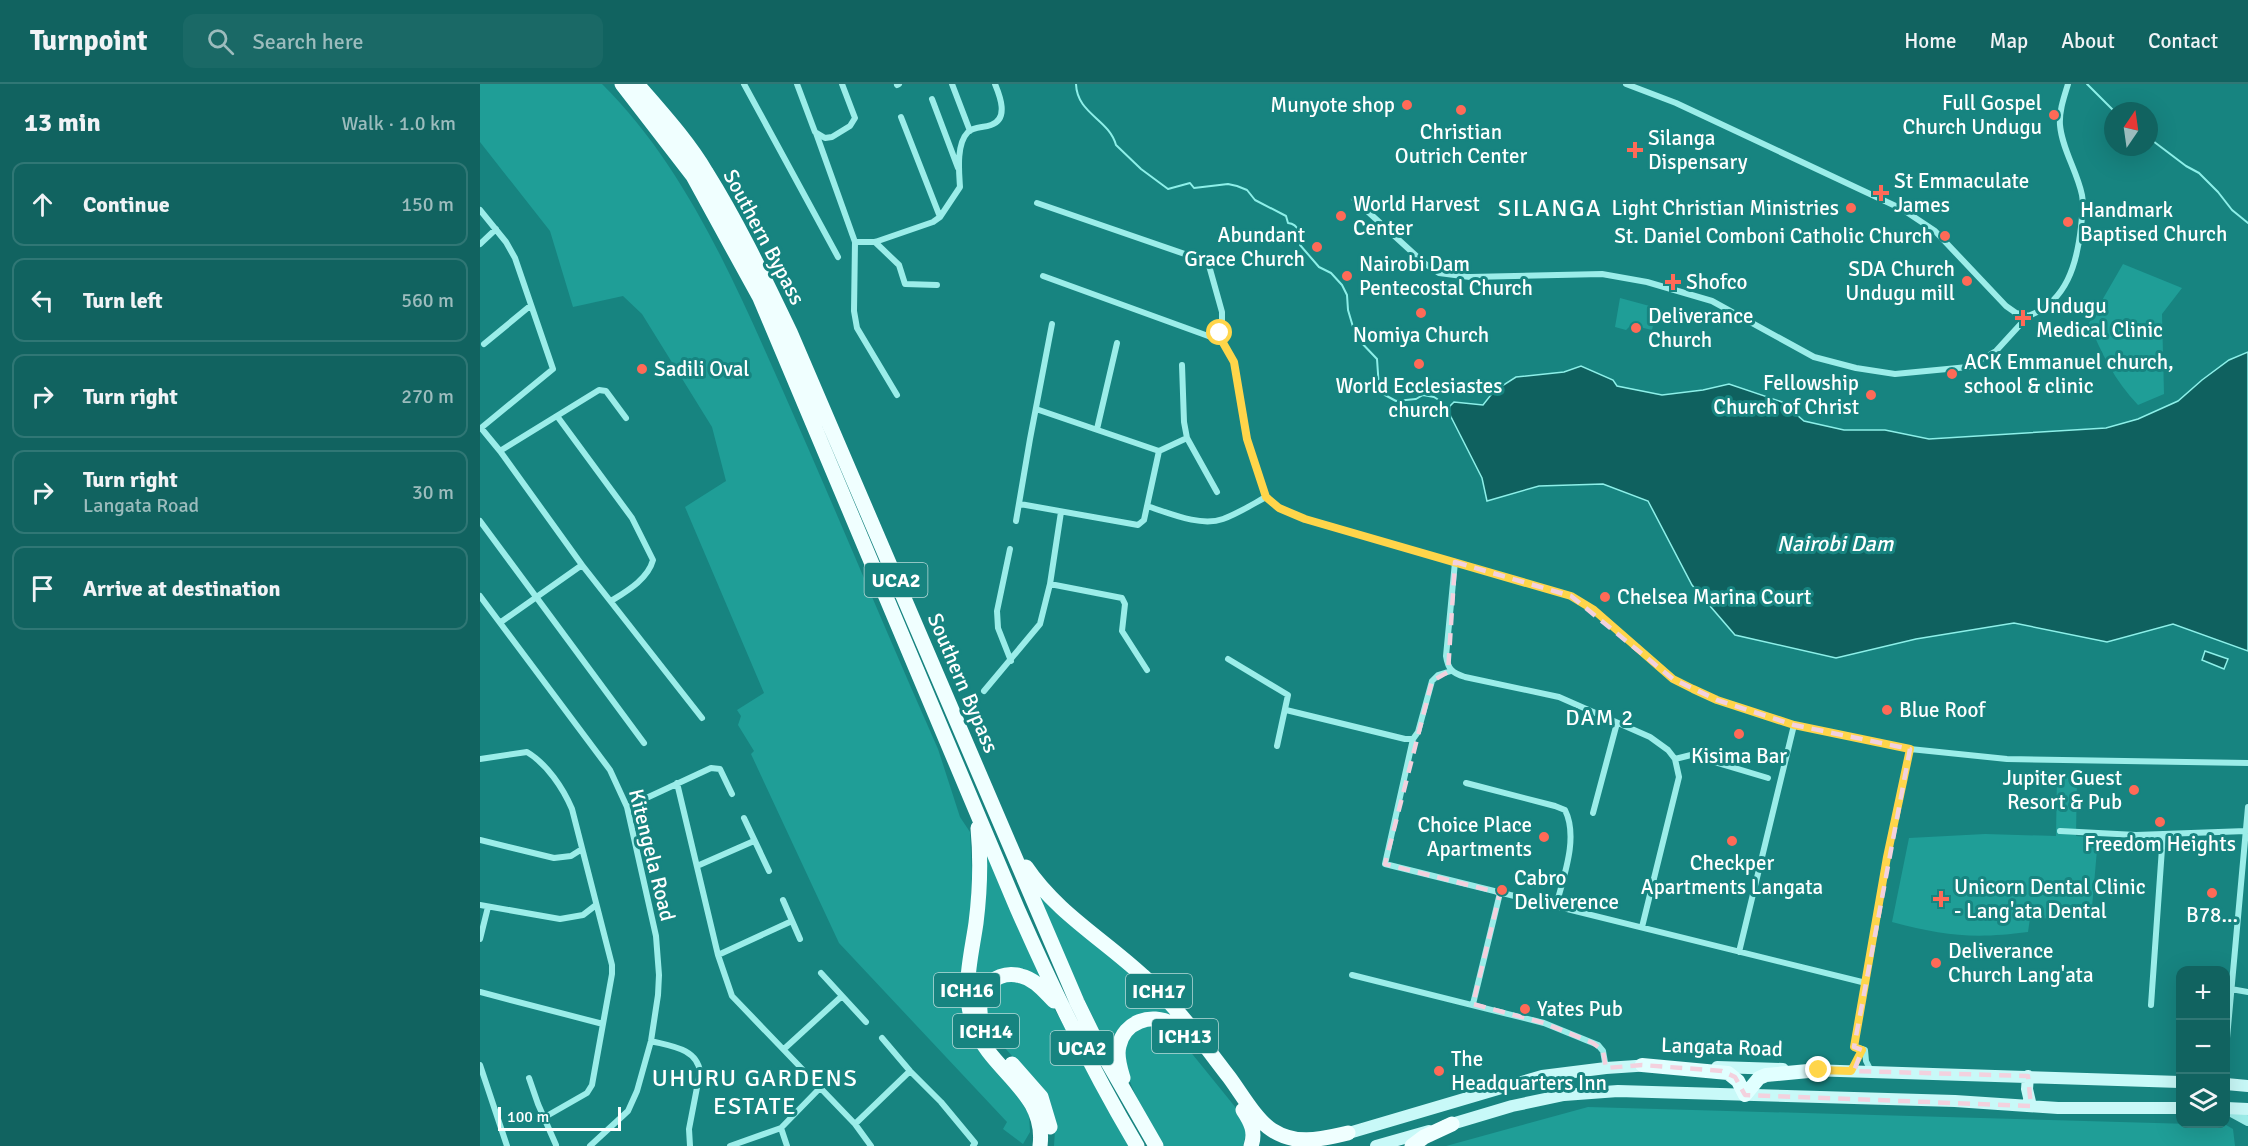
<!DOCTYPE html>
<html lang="en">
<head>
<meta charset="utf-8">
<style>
  body { margin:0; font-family:Signika,sans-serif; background:#1a6966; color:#f1f3f6 }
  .controls { position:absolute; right:18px; bottom:18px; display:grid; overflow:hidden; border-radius:12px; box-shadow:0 6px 24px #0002 }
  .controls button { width:54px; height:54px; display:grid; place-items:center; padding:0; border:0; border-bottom:2px solid #307775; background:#116360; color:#f1f3f6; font:30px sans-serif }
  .compass { position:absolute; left:1624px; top:18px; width:54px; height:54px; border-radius:50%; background:#116360; box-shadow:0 6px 24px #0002; rotate:13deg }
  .scale { position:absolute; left:18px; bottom:15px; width:123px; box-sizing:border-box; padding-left:6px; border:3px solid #fff; border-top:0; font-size:16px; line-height:21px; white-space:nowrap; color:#fff; -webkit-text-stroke:4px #178480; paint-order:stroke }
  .stop { position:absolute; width:18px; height:18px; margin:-14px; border:4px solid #ffd54a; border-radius:50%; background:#fff }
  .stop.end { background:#ffd54a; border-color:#fff; box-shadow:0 2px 6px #0008 }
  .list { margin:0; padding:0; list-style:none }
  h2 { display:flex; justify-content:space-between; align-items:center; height:78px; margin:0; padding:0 24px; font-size:26px }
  h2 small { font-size:20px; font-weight:400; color:#9cbcbd }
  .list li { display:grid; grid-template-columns:39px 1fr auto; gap:18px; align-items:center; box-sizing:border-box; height:84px; margin:0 12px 12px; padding:0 12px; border:2px solid #307775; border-radius:12px }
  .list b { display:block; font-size:22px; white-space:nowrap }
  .list p { margin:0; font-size:20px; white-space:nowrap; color:#9cbcbd }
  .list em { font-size:20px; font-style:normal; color:#9cbcbd }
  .icon { flex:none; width:33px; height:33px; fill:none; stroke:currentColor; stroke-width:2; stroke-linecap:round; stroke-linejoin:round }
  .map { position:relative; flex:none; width:1768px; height:1062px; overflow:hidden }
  header { display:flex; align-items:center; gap:36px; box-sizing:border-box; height:84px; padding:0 30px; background:#116360; border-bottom:2px solid #307775 }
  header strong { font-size:28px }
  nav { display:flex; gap:33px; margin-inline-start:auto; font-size:21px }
  .search { width:420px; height:54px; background:#1a6966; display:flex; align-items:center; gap:15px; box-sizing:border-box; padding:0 21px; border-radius:12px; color:#9cbcbd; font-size:22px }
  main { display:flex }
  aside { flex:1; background:#116360 }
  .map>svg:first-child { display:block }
  .green { fill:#1f9e97 }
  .water { fill:#0f615f; stroke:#8df0e9; stroke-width:1.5 }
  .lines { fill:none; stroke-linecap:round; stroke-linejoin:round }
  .stream { stroke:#8df0e9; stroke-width:2 }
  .minor { stroke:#9bede9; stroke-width:6 }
  .tertiary { stroke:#9bede9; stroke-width:10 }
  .secondary { stroke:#c8f9f8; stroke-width:12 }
  .primary { stroke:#e1ffff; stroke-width:14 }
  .trunk { stroke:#f0ffff; stroke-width:15 }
  .route { stroke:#ffd54a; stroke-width:8 }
  .marked { fill:none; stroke:#f3d1de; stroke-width:4.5; stroke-dasharray:12 8; stroke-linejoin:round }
  .poi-dot { fill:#ff6a57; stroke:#178480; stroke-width:2 }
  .labels { text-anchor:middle; stroke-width:6; stroke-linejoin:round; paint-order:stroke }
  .shield { fill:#178480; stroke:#b9dad9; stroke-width:1.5 }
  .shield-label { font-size:20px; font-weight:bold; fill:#fff }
  .poi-label { font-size:21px; fill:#fff; stroke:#178480; text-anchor:start }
  .street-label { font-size:21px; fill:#fff; stroke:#178480 }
  .water-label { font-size:22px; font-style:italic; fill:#fff; stroke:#178480 }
  .neighbourhood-label { font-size:22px; letter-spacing:1.5px; fill:#fff; stroke:#178480 }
  .quarter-label { font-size:24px; letter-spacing:1.5px; fill:#fff; stroke:#178480 }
</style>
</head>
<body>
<header>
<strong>Turnpoint</strong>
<div class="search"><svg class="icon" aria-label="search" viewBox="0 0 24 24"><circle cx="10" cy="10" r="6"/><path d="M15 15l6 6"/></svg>Search here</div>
<nav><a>Home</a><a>Map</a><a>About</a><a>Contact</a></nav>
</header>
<main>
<aside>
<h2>13 min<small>Walk · 1.0 km</small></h2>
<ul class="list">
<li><svg class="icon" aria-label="ahead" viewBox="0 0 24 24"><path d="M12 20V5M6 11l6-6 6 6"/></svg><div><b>Continue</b></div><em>150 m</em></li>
<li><svg class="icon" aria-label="left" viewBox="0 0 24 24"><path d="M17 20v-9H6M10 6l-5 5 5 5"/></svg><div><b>Turn left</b></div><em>560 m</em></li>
<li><svg class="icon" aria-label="right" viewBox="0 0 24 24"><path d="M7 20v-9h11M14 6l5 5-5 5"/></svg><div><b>Turn right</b></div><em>270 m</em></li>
<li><svg class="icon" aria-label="right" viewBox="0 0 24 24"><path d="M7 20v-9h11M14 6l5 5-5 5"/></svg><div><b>Turn right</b><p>Langata Road</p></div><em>30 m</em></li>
<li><svg class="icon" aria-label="arrive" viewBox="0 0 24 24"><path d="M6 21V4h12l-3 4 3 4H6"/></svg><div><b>Arrive at destination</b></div></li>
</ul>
</aside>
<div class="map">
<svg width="1768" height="1062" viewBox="0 0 1768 1062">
  <rect width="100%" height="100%" fill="#178480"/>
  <path class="green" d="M 0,0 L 122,0 C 206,83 256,201 303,307 C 356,426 405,546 458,665 L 480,733 L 490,748 L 492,789 L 490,841 L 481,916 L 549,1031 L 550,1048 L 543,1060 L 523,1045 L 527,1038 L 359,859 L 271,670 L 274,667 L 258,641 L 261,632 L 257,626 L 284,609 L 205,423 L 246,397 L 232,343 L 162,230 L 143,212 L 93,223 L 70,147 L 0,58 Z
    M 1643,180 L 1702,204 L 1682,230 L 1684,310 L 1658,321 C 1635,297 1621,269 1609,239 Z
    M 1140,214 L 1177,224 L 1172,246 L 1151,241 L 1146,246 L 1135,243 Z
    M 1577,690 L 1597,690 L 1596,752 L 1618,754 L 1611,835 L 1550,834 L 1548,848 C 1495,855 1464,852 1412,838 L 1429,754 L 1505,750 L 1576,752 Z
    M 502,748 L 570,908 L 533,884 L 494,921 Z
    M 550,792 L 637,875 L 695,934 L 659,932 L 635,979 L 572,849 Z
    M 530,894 L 558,907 L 575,926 L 652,1062 L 574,1062 L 575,1046 L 540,981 L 511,948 L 505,930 L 506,914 L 515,900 Z
    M 664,941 L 680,941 L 696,950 L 756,1024 L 767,1045 L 763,1062 L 683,1062 C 671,1040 630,977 649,953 C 653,949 660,945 664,941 Z
    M 1108,1023 L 1746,1041 L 1753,1045 L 1755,1062 L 966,1062 Z"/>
  <path class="water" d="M 1768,268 L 1768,567 L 1693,540 L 1627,558 L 1534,539 L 1436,555 L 1356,574 L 1255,551 L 1212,501 L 1168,417 L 1123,400 L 1059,402 L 1007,417 L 1002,394 L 967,325 L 974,318 L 1003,321 L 1014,307 L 1036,293 L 1084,288 L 1101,282 L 1133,296 L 1137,302 L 1182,311 L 1223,306 L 1249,300 L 1302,318 L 1324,337 L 1364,346 L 1405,346 L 1449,355 L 1626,344 L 1658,335 L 1698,317 L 1722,296 L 1749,276 Z
    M 1725,567 L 1748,575 L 1744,585 L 1722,576 Z"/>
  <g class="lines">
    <path class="stream" d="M 596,0 C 597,30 629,35 636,61 L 661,85 L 688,105 L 710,99 L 714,104 L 748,100 L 757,102 L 767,106 L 775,116 L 806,132 L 808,139 C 820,140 820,152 820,161 L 839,183 L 851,189 L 862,201 L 867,211 L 868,226 L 876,253 L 897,275 L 899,304 L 903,310 L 916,317 L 936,315 L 943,311 L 954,313 L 970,323
      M 1607,0 L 1634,27
      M 1669,54 L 1706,82 L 1719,89 L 1738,108 L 1752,126 L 1768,139"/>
    <path class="minor" d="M 264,0 L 358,173
      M 317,0 L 335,48 L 345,54 L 352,53 L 370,42 L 375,34 L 362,0
      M 472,0 L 490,47
      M 1146,0 L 1196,19 L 1422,125 L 1455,147 L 1526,222 L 1536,229 L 1548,232 C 1587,218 1597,179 1601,143 C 1602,132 1604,121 1602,111 C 1597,87 1582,65 1580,41 C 1579,27 1584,13 1588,0
      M 417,1 L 419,0
      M 452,15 L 478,84
      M 421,33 L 460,133
      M 336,49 L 375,158
      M 874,115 L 944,179 L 959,189 L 990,193 L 1122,190 L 1167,198 L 1232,217 L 1334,273 L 1376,284 L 1415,290 L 1488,283 L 1516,267 L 1548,232
      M 557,119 L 728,178 L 742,228 L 742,257 L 754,278 L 767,355 L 786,413 C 797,425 810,429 825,435 L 1091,512 L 1114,526 L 1193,595 L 1237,616 L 1314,641 L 1430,665 L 1527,675 L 1768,679
      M 0,126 L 26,158 L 35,174 L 73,285 L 1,344 L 20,367 L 102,481 L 222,634
      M 395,158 L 419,181 L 425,200 L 457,201
      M 0,160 L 16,145
      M 563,192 L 742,257
      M 4,260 L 50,222
      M 702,281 L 704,338 L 707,354 L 737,408
      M 417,311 L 377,244 L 374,227 L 375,158 L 395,158 L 453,138 L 460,133 L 480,103 C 479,88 476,60 488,48 C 494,42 503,44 511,41 C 529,35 520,12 515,0
      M 77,332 L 152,434 L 173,476 C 168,495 147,507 131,517
      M 617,345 L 637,259
      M 20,367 L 119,306 L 126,307 L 146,334
      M 679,367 L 707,354
      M 540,420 L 658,441 L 664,436 L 679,367 L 556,325
      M 667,422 C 689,429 720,443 743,435 C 757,430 773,420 786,413
      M 0,437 L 164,659
      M 536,437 L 550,355 L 572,240
      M 530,465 L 517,527 L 518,544 L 531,577
      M 975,478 L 966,572 C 968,585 972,589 985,593 L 1079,613 L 1170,653 L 1188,666 L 1195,675 L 1199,693 L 1162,843
      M 570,500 L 642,514 L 645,520 L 642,547 L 667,586
      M 0,512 L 130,686 L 147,723 L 176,852 L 179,891 L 178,911 L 171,957 L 157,1007 L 148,1027 L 110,1062
      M 21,538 L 102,481
      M 748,575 L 808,611 L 797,662
      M 504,607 L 560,540 L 570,500 L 581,428
      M 806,626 L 925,655 L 933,655 L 938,648 L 952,597 L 958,591 L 971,587
      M 933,655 L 905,780 L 1386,899
      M 0,675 L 47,668 C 67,680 83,704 92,725 L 132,881 L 132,890 L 112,1001 L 107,1009 L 65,1033
      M 1195,675 L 1211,671 L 1288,694
      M 197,699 L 238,871 L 252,912 L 375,1040 L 391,1062
      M 986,699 L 1075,722 L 1085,726 C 1099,754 1083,794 1076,822
      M 147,723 L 231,684 L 240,685 L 252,710
      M 1113,729 L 1137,639
      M 264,734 L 289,787
      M 1580,747 L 1656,751 L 1766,747
      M 0,756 L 74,774 L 91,772 L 102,765
      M 217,782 L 274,757
      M 303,816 L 320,855
      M 0,821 L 80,835 L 103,831 L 116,821
      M 0,855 L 8,823
      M 1259,868 L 1314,641
      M 238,871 L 312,837
      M 341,889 L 386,938
      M 872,891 L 1064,939 L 1118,961 L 1123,967 L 1126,984
      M 1751,905 L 1768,908
      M 0,908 L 123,940
      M 993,920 L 1020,809
      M 1671,921 L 1683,750
      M 402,954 L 430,987 L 461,1018 L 495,1059 L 493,1062
      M 171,957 C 190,962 217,964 220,988 L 209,1045 L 210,1062
      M 1374,963 L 1407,773 L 1430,665
      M 1374,963 L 1385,966 L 1386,977 L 1391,987
      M 304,965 L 362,912
      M 1746,965 L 1768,723
      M 0,981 L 27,1062
      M 1371,987 L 1382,966 L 1380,965
      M 49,994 L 58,1020 L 76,1061
      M 375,1040 L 430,987
      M 301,1044 L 307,1062
      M 250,1062 L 301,1044 L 339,1005"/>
    <path class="tertiary" d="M 1746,1025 L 1768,1037"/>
    <path class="secondary" d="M 1237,983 L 1303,985
      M 1329,986 L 1700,998
      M 1548,992 L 1547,1005 L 1551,1022
      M 1746,1000 L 1768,1002
      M 1746,1024 L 1768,1025
      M 965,1042 L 1032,1022 L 1084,1011 L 1138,1007 L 1475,1017 L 1578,1024 L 1700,1024
      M 862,1051 L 1062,992 L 1126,984 L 1171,981
      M 896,1062 L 949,1047"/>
    <path class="primary" d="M 1162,981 L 1248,989 L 1258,997 L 1265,1011 L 1279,994 L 1286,991 L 1339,986"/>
    <path class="trunk" d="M 142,0 L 213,92 L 280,214 L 537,824 C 573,906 611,985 657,1062
      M 157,0 C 181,28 207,56 226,88 C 258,139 284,194 310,248 L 597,918 L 618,961 L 676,1062
      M 498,744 C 501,776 500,807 496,839 C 491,874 481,907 494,942 C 511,988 567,1008 560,1062
      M 546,783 C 576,828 623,855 663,892 C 696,921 722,958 749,993 C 761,1009 776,1036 792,1046 C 817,1062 841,1055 868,1049
      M 504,942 C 491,917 510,883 541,892 C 555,895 564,907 574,917
      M 532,980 L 561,1013 L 570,1043
      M 643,994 C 640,984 636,972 639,962 C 644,938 671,928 692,940 C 700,945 706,953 712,960
      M 763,1026 C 771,1038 776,1048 771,1062
      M 932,1062 L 944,1053 L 972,1040"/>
  </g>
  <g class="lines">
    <path class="route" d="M 740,249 L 742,257 L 754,278 L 767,355 L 786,413 L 799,424 L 825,435 L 1091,512 L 1114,526 L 1193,595 L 1213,605 L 1237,616 L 1314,641 L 1430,665 L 1407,773 L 1374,963 L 1382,966 L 1371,987 L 1339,986"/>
  </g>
  <path class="marked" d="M 975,478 L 1091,512 L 1193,595 L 1237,616 L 1314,641 L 1430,665 L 1374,963 L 1382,966 L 1374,987 L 1548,992 L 1551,1022 L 1265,1011 L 1255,993 L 1242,987 L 1162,981 L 1126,984 L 1123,967 L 1113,959 L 1064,939 L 993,920 L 1020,809 L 905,780 L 952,597 L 968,588 Z"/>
  <g class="poi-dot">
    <circle cx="927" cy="21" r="6"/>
    <circle cx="981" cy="26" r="6"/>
    <circle cx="1574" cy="31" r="6"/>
    <path d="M1152 57h6v6h6v6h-6v6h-6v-6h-6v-6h6z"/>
    <path d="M1398 100h6v6h6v6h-6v6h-6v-6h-6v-6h6z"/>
    <circle cx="1371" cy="124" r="6"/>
    <circle cx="861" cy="132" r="6"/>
    <circle cx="1588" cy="138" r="6"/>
    <circle cx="1465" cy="152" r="6"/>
    <circle cx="837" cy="163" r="6"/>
    <circle cx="867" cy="192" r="6"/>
    <circle cx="1487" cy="197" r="6"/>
    <path d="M1190 189h6v6h6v6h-6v6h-6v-6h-6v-6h6z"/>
    <circle cx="941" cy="229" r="6"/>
    <path d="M1540 225h6v6h6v6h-6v6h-6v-6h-6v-6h6z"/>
    <circle cx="1156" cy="244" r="6"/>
    <circle cx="939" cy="280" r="6"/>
    <circle cx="162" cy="285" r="6"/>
    <circle cx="1472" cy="290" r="6"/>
    <circle cx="1391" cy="311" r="6"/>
    <circle cx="1125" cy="513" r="6"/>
    <circle cx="1407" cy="626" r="6"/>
    <circle cx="1259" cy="650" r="6"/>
    <circle cx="1654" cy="706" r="6"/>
    <circle cx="1680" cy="738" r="6"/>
    <circle cx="1064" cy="753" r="6"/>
    <circle cx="1252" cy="757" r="6"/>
    <circle cx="1022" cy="806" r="6"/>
    <circle cx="1732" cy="809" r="6"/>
    <path d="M1458 806h6v6h6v6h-6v6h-6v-6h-6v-6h6z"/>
    <circle cx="1456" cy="879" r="6"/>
    <circle cx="1045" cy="925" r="6"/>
    <circle cx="959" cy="987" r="6"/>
  </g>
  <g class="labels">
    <g class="shield">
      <rect x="384.5" y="479" width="63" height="34" rx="4.5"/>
      <rect x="454" y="889" width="66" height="34" rx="4.5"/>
      <rect x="646" y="890" width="66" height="34" rx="4.5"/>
      <rect x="473" y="930" width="66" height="34" rx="4.5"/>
      <rect x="672" y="935" width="66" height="34" rx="4.5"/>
      <rect x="570.5" y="947" width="63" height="34" rx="4.5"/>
    </g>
    <g class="shield-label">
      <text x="416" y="503">UCA2</text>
      <text x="487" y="913">ICH16</text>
      <text x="679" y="914">ICH17</text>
      <text x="506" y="954">ICH14</text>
      <text x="705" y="959">ICH13</text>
      <text x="602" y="971">UCA2</text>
    </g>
    <g class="poi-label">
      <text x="1562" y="26" text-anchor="end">Full Gospel<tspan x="1562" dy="24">Church Undugu</tspan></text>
      <text x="915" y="28" text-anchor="end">Munyote shop</text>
      <text x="981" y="55" text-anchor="middle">Christian<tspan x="981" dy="24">Outrich Center</tspan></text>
      <text x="1168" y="61">Silanga<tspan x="1168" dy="24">Dispensary</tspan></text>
      <text x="1414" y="104">St Emmaculate<tspan x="1414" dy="24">James</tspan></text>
      <text x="873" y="127">World Harvest<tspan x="873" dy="24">Center</tspan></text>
      <text x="1359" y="131" text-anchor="end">Light Christian Ministries</text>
      <text x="1600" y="133">Handmark<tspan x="1600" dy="24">Baptised Church</tspan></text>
      <text x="825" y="158" text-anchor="end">Abundant<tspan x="825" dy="24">Grace Church</tspan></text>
      <text x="1453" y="159" text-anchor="end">St. Daniel Comboni Catholic Church</text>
      <text x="879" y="187">Nairobi Dam<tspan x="879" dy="24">Pentecostal Church</tspan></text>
      <text x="1475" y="192" text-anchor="end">SDA Church<tspan x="1475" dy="24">Undugu mill</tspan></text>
      <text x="1206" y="205">Shofco</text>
      <text x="1556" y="229">Undugu<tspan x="1556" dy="24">Medical Clinic</tspan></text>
      <text x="1168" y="239">Deliverance<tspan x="1168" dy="24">Church</tspan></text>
      <text x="941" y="258" text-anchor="middle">Nomiya Church</text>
      <text x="1484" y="285">ACK Emmanuel church,<tspan x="1484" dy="24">school &amp; clinic</tspan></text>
      <text x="174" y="292">Sadili Oval</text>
      <text x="1379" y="306" text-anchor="end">Fellowship<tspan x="1379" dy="24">Church of Christ</tspan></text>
      <text x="939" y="309" text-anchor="middle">World Ecclesiastes<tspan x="939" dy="24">church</tspan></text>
      <text x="1137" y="520">Chelsea Marina Court</text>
      <text x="1419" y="633">Blue Roof</text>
      <text x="1259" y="679" text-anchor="middle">Kisima Bar</text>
      <text x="1642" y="701" text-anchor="end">Jupiter Guest<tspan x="1642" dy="24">Resort &amp; Pub</tspan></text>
      <text x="1052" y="748" text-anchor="end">Choice Place<tspan x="1052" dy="24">Apartments</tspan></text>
      <text x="1680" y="767" text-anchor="middle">Freedom Heights</text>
      <text x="1252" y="786" text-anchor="middle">Checkper<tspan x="1252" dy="24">Apartments Langata</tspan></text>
      <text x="1034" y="801">Cabro<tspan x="1034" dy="24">Deliverence</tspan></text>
      <text x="1474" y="810">Unicorn Dental Clinic<tspan x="1474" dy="24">- Lang'ata Dental</tspan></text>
      <text x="1732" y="838" text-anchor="middle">B78...</text>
      <text x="1468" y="874">Deliverance<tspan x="1468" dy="24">Church Lang'ata</tspan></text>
      <text x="1057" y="932">Yates Pub</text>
      <text x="971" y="982">The<tspan x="971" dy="24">Headquarters Inn</tspan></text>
    </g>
    <g class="street-label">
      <text transform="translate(284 153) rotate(62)" y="7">Southern Bypass</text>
      <text transform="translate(483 599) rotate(67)" y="7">Southern Bypass</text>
      <text transform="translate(172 771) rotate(76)" y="7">Kitengela Road</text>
      <text transform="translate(1242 963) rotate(2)" y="7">Langata Road</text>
    </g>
    <g class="water-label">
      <text x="1355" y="467">Nairobi Dam</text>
    </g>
    <g class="neighbourhood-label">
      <text x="1120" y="641">DAM 2</text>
    </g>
    <g class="quarter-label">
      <text x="1070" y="132">SILANGA</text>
      <text x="275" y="1002">UHURU GARDENS<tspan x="275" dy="28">ESTATE</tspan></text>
    </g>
  </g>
</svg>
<div class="controls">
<button>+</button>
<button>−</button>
<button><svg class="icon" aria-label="layers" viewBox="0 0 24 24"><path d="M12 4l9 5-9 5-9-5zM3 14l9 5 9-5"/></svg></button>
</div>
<svg class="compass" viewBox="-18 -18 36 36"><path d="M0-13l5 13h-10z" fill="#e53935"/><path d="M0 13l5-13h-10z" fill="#9cbcbd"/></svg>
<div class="scale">100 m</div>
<div class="stop" style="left:740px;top:249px"></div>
<div class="stop end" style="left:1339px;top:986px"></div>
</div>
</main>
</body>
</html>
